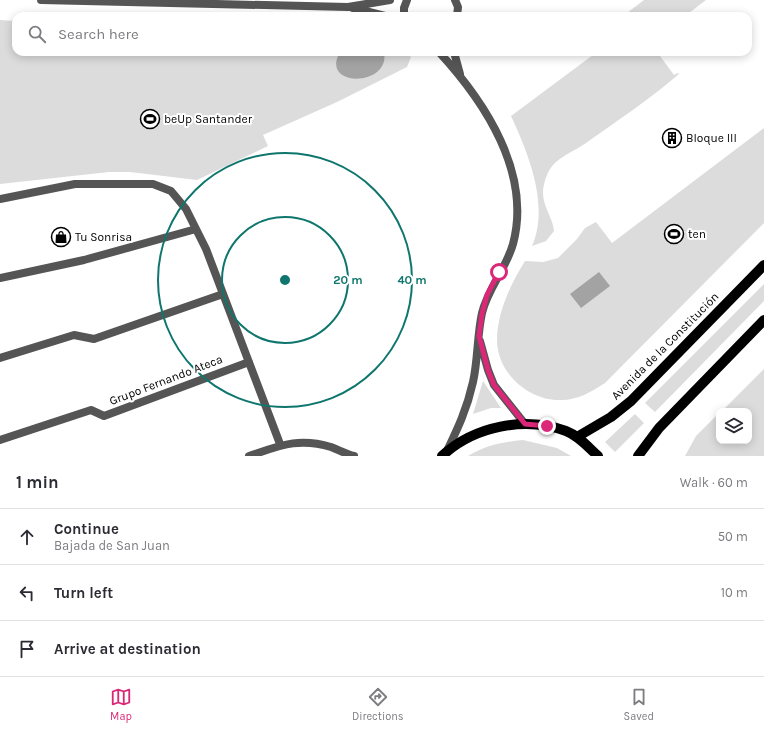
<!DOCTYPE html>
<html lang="en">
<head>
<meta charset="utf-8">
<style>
  body { margin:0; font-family:Karla,sans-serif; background:#f7f7f7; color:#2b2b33 }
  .controls { position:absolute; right:12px; bottom:12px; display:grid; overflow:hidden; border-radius:8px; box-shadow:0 2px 10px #0003 }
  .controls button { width:36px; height:36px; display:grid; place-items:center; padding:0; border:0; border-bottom:1px solid #e1e1e2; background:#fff; color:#2b2b33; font:20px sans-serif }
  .stop { position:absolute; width:12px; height:12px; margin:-9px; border:3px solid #db2777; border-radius:50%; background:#fff }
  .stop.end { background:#db2777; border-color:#fff; box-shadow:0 1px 4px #0008 }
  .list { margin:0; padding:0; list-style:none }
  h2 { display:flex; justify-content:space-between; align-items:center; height:52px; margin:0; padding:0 16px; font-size:17px }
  h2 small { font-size:13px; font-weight:400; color:#7c7c81 }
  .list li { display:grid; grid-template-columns:26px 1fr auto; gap:12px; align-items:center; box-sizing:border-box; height:56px; padding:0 16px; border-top:1px solid #e1e1e2 }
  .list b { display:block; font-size:15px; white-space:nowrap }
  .list p { margin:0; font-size:13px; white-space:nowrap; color:#7c7c81 }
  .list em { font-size:13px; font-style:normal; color:#7c7c81 }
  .icon { flex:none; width:22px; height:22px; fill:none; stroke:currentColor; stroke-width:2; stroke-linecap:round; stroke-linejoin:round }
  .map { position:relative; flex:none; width:764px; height:456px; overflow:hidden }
  .search { position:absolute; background:#fff; box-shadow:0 2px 10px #0003; left:12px; right:12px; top:12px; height:44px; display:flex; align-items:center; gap:10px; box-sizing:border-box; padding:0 14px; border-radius:12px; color:#7c7c81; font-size:15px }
  .sheet { height:220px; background:#fff }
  nav { display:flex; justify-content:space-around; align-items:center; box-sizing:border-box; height:56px; border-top:1px solid #e1e1e2; background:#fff; font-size:11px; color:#7c7c81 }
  nav a { display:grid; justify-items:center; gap:2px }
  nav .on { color:#db2777 }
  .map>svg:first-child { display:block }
  .green { fill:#dcdcdc }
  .water { fill:#a3a3a3 }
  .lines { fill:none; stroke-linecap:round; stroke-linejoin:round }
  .minor { stroke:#555; stroke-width:8 }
  .primary { stroke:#000; stroke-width:10 }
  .route { stroke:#db2777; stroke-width:5 }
  .ring { fill:none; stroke:#0f766e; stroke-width:2 }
  .labels { text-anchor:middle; stroke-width:4; stroke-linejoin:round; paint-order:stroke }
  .poi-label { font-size:12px; fill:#000; stroke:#fff; text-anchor:start }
  .street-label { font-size:12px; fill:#000; stroke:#fff }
  .centre { fill:#0f766e; stroke:#fff; stroke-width:2 }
  .ring-label { font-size:12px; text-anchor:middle; font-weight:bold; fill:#0f766e; stroke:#fff; stroke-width:4; stroke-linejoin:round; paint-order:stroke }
</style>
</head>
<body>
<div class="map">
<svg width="764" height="456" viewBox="0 0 764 456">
  <rect width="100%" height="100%" fill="#fff"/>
  <path class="green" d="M 644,0 L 706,0 L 685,16 L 623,16 Z
    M 0,20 L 16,21 L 16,52 L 405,52 L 411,57 L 407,67 L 337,102 L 263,135 L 268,146 L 197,180 L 130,172 L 109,172 L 0,184 Z
    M 597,52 L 657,52 L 674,75 L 678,73 L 679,74 C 650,99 617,121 586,143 C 576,150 561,156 553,165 C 547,172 543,184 543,193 C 543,207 553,218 554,231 L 546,241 L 532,246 C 550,205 528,153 511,116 Z
    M 764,128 L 764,223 L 605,383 C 591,392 578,400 561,400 C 529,401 497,373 497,340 C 497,313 511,283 525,261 L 543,262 L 558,258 L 577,239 L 585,228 L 596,222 L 612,243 Z
    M 764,284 L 764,301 L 655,412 L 645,403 Z
    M 764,369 L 764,456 L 685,456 L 696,436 L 719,413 L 719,441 L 749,441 L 749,411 L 722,411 Z
    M 483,381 L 501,408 L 491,408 L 473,414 Z
    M 635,414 L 644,423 L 615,452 L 605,442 Z
    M 523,440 L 557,448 L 571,456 L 468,456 C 486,445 503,442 523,440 Z"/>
  <path class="water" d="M 340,52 L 384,52 C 391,87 319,88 340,52 Z
    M 599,272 L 610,286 L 581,308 L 570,294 Z"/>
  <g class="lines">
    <path class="minor" d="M 41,0 L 348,7 L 390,0
      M 455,0 L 458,7 L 457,16
      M 353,8 L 385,16
      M 404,16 L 404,8 L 407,0
      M 439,52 C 485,102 532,173 513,244 C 506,269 488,288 482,313 C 477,336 478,360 473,382 C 467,409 458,428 446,453
      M 454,52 L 460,74
      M 0,199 L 75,184 L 153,184 L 171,191 L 186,209 L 206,249 L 280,444
      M 0,278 L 84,260 L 196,229
      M 480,341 L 488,370 L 494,385 L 525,424
      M 0,358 L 74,335 L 94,339 L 223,294
      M 0,440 L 91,410 L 104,416 L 249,362
      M 249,456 C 279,446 298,437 331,447 C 339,450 346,454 354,456"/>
    <path class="primary" d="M 577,437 L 611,417 L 631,401 L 764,265
      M 442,456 C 474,426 525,416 566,431 C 579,436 588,447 598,456
      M 638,456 L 659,428 L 764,320"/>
  </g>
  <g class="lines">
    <path class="route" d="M 499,272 L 487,295 L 482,314 L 479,336 L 488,370 L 494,385 L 525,424 L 547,426"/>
  </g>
  <g class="ring">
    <circle cx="285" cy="280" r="63"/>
    <circle cx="285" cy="280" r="127"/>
  </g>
  <defs>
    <symbol id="stadium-ring" viewBox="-11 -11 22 22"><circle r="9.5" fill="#fff" stroke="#000" stroke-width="1.5"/><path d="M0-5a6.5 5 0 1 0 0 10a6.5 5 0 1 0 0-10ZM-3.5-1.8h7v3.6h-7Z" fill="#000"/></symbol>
    <symbol id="building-ring" viewBox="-11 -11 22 22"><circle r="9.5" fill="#fff" stroke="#000" stroke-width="1.5"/><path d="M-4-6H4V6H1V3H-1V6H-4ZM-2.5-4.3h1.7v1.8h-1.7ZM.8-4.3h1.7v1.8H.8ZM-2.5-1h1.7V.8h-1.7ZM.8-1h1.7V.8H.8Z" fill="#000"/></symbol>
    <symbol id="shop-ring" viewBox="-11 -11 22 22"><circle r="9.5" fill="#fff" stroke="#000" stroke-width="1.5"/><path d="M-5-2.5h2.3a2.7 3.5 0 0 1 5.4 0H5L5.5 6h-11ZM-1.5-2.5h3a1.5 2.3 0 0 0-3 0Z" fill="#000"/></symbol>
  </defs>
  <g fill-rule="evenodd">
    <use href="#stadium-ring" x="139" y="108" width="22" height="22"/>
    <use href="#building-ring" x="661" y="127" width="22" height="22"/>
    <use href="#stadium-ring" x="663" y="223" width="22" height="22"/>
    <use href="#shop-ring" x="50" y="226" width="22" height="22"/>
  </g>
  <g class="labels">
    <g class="poi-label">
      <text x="164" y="123">beUp Santander</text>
      <text x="686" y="142">Bloque III</text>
      <text x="688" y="238">ten</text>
      <text x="75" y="241">Tu Sonrisa</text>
    </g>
    <g class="street-label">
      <text transform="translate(665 346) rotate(-45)" y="4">Avenida de la Constitución</text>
      <text transform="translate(166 380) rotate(-21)" y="4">Grupo Fernando Ateca</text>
    </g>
  </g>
  <circle cx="285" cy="280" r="6" class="centre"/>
  <g class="ring-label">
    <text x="348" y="284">20 m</text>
    <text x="412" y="284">40 m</text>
  </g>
</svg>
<div class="controls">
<button><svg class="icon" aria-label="layers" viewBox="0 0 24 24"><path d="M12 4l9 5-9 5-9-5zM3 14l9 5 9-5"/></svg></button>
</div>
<div class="stop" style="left:499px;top:272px"></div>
<div class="stop end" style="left:547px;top:426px"></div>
<div class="search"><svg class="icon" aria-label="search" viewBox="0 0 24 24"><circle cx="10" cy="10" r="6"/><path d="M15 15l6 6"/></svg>Search here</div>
</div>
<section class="sheet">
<h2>1 min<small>Walk · 60 m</small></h2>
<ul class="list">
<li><svg class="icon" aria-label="ahead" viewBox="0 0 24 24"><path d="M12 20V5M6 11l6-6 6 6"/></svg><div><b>Continue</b><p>Bajada de San Juan</p></div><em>50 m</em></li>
<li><svg class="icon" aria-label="left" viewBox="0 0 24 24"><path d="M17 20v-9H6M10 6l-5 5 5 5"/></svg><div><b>Turn left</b></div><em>10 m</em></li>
<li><svg class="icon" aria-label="arrive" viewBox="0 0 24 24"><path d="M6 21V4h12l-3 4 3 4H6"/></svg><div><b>Arrive at destination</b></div></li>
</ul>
</section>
<nav>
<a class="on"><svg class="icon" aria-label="map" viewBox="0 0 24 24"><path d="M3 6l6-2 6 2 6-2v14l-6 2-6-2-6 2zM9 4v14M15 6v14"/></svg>Map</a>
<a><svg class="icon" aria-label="directions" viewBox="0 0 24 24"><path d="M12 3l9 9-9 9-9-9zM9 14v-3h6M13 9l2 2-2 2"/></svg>Directions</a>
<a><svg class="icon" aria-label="saved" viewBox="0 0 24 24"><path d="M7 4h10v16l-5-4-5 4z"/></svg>Saved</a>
</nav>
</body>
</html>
